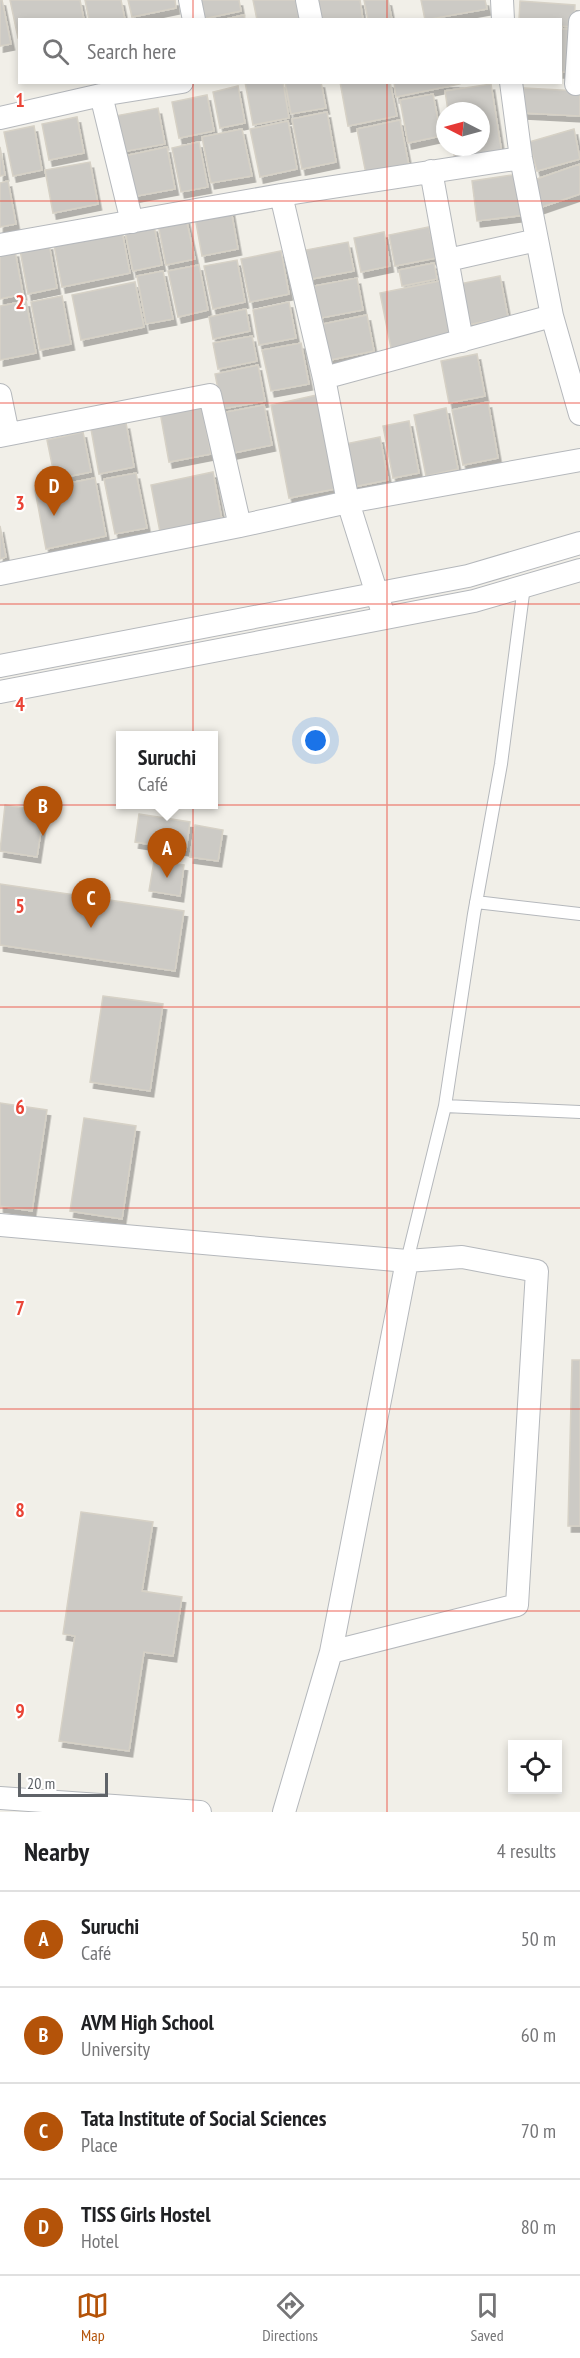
<!DOCTYPE html>
<html lang="en">
<head>
<meta charset="utf-8">
<style>
  body { margin:0; font-family:"PT Sans Narrow",sans-serif; background:#f6f6f6; color:#202124 }
  .controls { position:absolute; right:18px; bottom:18px; display:grid; overflow:hidden; border-radius:0px; box-shadow:0 3px 9px #0003 }
  .controls button { width:54px; height:54px; display:grid; place-items:center; padding:0; border:0; border-bottom:2px solid #e0e0e0; background:#fff; color:#202124; font:30px sans-serif }
  .compass { position:absolute; left:436px; top:102px; width:54px; height:54px; border-radius:50%; background:#fff; box-shadow:0 3px 9px #0003; rotate:276deg }
  .scale { position:absolute; left:18px; bottom:15px; width:90px; box-sizing:border-box; padding-left:6px; border:3px solid #5f6368; border-top:0; font-size:16px; line-height:21px; white-space:nowrap; color:#5f6368; -webkit-text-stroke:4px #fff; paint-order:stroke }
  .you { position:absolute; left:316px; top:741px; width:21px; height:21px; margin:-15px; border:4px solid #fff; border-radius:50%; background:#1a73e8; box-shadow:0 0 0 9px #1a73e833 }
  .badge { display:grid; place-items:center; width:39px; height:39px; border-radius:50%; background:#b45309; color:#fff; font-size:20px; font-weight:700 }
  .pin { position:absolute; translate:-50% -50px; filter:drop-shadow(0 2px 3px #0008) }
  .pin::after { content:''; position:absolute; top:32px; width:21px; height:18px; background:inherit; clip-path:polygon(0 0,100% 0,50% 100%) }
  .popup { position:absolute; left:116px; top:731px; width:102px; height:78px; box-sizing:border-box; display:grid; place-content:center; border-radius:0px; background:#fff; filter:drop-shadow(0 2px 4px #0005); font-size:20px; white-space:nowrap; color:#757577 }
  .popup b { font-size:22px; color:#202124 }
  .popup::after { content:''; position:absolute; left:50%; top:100%; margin-left:-12px; border:12px solid transparent; border-top-color:#fff }
  .list { margin:0; padding:0; list-style:none }
  h2 { display:flex; justify-content:space-between; align-items:center; height:78px; margin:0; padding:0 24px; font-size:26px }
  h2 small { font-size:20px; font-weight:400; color:#757577 }
  .list li { display:grid; grid-template-columns:39px 1fr auto; gap:18px; align-items:center; box-sizing:border-box; height:96px; padding:0 24px; border-top:2px solid #e0e0e0 }
  .list b { display:block; font-size:22px; white-space:nowrap }
  .list p { margin:0; font-size:20px; white-space:nowrap; color:#757577 }
  .list em { font-size:20px; font-style:normal; color:#757577 }
  .icon { flex:none; width:33px; height:33px; fill:none; stroke:currentColor; stroke-width:2; stroke-linecap:round; stroke-linejoin:round }
  .map { position:relative; flex:none; width:580px; height:1812px; overflow:hidden }
  .search { position:absolute; background:#fff; box-shadow:0 3px 9px #0003; left:18px; right:18px; top:18px; height:66px; display:flex; align-items:center; gap:15px; box-sizing:border-box; padding:0 21px; border-radius:0px; color:#757577; font-size:22px }
  .sheet { height:462px; background:#fff }
  nav { display:flex; justify-content:space-around; align-items:center; box-sizing:border-box; height:84px; border-top:2px solid #e0e0e0; background:#fff; font-size:16px; color:#757577 }
  nav a { display:grid; justify-items:center; gap:3px }
  nav .on { color:#b45309 }
  .map>svg:first-child { display:block }
  .building { fill:#cccac5; stroke:#d6d1c6; stroke-width:1.5; filter:url(#shadow) }
  .lines { fill:none; stroke-linecap:round; stroke-linejoin:round }
  .service-casing { stroke:#b5b8bc; stroke-width:14 }
  .minor-casing { stroke:#b5b8bc; stroke-width:24 }
  .service { stroke:#fff; stroke-width:12 }
  .minor { stroke:#fff; stroke-width:22 }
  .grid { fill:none; stroke:#ea4335; stroke-width:1.5; stroke-opacity:0.55 }
  .grid-label { font-size:20px; text-anchor:middle; font-weight:bold; fill:#ea4335; stroke:#fff; stroke-width:4.5; stroke-linejoin:round; paint-order:stroke }
</style>
</head>
<body>
<div class="map">
<svg width="580" height="1812" viewBox="0 0 580 1812">
  <defs>
    <filter id="shadow"><feDropShadow dx="3.5" dy="6" stdDeviation="0" flood-color="#0004"/></filter>
  </defs>
  <rect width="100%" height="100%" fill="#f1efe8"/>
  <path class="building" d="M 0,0 L 2,0 L 11,44 L 0,46 Z
    M 10,0 L 80,0 L 84,20 L 20,20 L 20,38 L 18,38 Z
    M 85,0 L 121,0 L 125,20 L 89,20 Z
    M 128,0 L 175,0 L 176,8 L 132,17 Z
    M 200,0 L 239,0 L 241,11 L 203,19 Z
    M 253,0 L 296,0 L 300,20 L 257,20 Z
    M 318,0 L 360,0 L 363,20 L 321,20 Z
    M 364,0 L 388,0 L 392,20 L 368,20 Z
    M 421,0 L 485,0 L 487,9 L 425,20 Z
    M 520,1 L 575,5 L 574,27 L 560,26 L 560,20 L 519,20 Z
    M 244,15 L 245,20 L 222,20 Z
    M 560,29 L 571,29 L 568,72 L 560,72 Z
    M 245,82 L 283,82 L 289,118 L 253,125 Z
    M 285,82 L 321,82 L 326,108 L 291,114 Z
    M 340,82 L 390,82 L 397,116 L 348,126 Z
    M 394,82 L 460,82 L 460,84 L 396,97 Z
    M 491,84 L 502,154 L 455,161 L 453,147 L 481,147 L 481,111 L 448,111 L 445,91 Z
    M 238,86 L 245,123 L 220,128 L 213,92 Z
    M 524,88 L 580,91 L 580,116 L 523,113 Z
    M 433,94 L 441,136 L 408,143 L 400,100 Z
    M 207,95 L 214,131 L 179,138 L 172,102 Z
    M 158,108 L 165,144 L 122,152 L 115,116 Z
    M 327,112 L 336,162 L 302,169 L 292,119 Z
    M 77,117 L 84,153 L 49,160 L 42,124 Z
    M 400,120 L 409,166 L 366,174 L 357,129 Z
    M 288,121 L 297,169 L 260,177 L 250,129 Z
    M 34,126 L 42,170 L 13,176 L 4,132 Z
    M 242,129 L 252,176 L 211,183 L 202,137 Z
    M 574,129 L 580,159 L 537,171 L 529,142 Z
    M 199,142 L 208,187 L 181,192 L 172,148 Z
    M 0,147 L 5,175 L 0,176 Z
    M 167,147 L 175,189 L 132,197 L 124,156 Z
    M 90,162 L 98,204 L 53,213 L 45,170 Z
    M 580,164 L 580,194 L 539,208 L 531,181 Z
    M 519,174 L 525,215 L 477,221 L 472,181 Z
    M 8,181 L 16,224 L 0,227 L 0,183 Z
    M 231,210 L 238,249 L 202,256 L 195,217 Z
    M 186,218 L 195,259 L 166,265 L 158,224 Z
    M 154,226 L 162,265 L 133,271 L 125,231 Z
    M 429,227 L 436,258 L 395,266 L 389,235 Z
    M 122,231 L 130,273 L 62,287 L 54,245 Z
    M 384,232 L 390,266 L 361,272 L 354,238 Z
    M 348,242 L 354,271 L 311,279 L 306,250 Z
    M 49,244 L 57,288 L 28,294 L 20,250 Z
    M 15,251 L 23,294 L 0,299 L 0,253 Z
    M 281,251 L 289,294 L 250,302 L 241,259 Z
    M 237,260 L 245,302 L 213,309 L 204,266 Z
    M 434,263 L 437,279 L 402,286 L 399,270 Z
    M 199,265 L 208,310 L 178,317 L 168,271 Z
    M 163,271 L 173,319 L 146,324 L 137,276 Z
    M 500,276 L 508,317 L 467,325 L 459,284 Z
    M 357,278 L 363,310 L 321,318 L 314,286 Z
    M 440,281 L 451,336 L 391,348 L 380,293 Z
    M 135,282 L 144,327 L 81,340 L 72,295 Z
    M 62,296 L 71,344 L 40,350 L 31,302 Z
    M 26,301 L 36,353 L 0,360 L 0,306 Z
    M 289,302 L 296,338 L 259,345 L 253,310 Z
    M 246,309 L 250,331 L 213,339 L 209,317 Z
    M 367,315 L 374,351 L 330,360 L 323,324 Z
    M 252,336 L 257,361 L 218,369 L 213,343 Z
    M 301,343 L 309,384 L 271,391 L 262,350 Z
    M 477,354 L 485,396 L 449,403 L 441,361 Z
    M 258,365 L 265,401 L 222,409 L 215,374 Z
    M 317,395 L 335,489 L 289,498 L 271,405 Z
    M 488,402 L 498,458 L 463,465 L 452,410 Z
    M 201,403 L 211,454 L 169,462 L 160,412 Z
    M 264,405 L 272,445 L 228,454 L 221,413 Z
    M 446,408 L 458,469 L 426,476 L 414,415 Z
    M 409,421 L 419,473 L 393,478 L 383,426 Z
    M 126,423 L 134,467 L 99,474 L 91,429 Z
    M 83,432 L 91,472 L 55,479 L 47,440 Z
    M 380,437 L 388,480 L 353,487 L 345,444 Z
    M 213,472 L 222,520 L 160,532 L 151,485 Z
    M 136,473 L 147,528 L 115,534 L 104,479 Z
    M 95,478 L 106,536 L 46,549 L 35,490 Z
    M 0,526 L 6,557 L 0,559 Z
    M 5,805 L 44,811 L 37,857 L 0,851 Z
    M 139,814 L 190,822 L 186,850 L 135,842 Z
    M 195,825 L 223,830 L 218,861 L 190,857 Z
    M 154,861 L 184,865 L 180,896 L 149,891 Z
    M 0,884 L 184,911 L 175,971 L 0,945 Z
    M 103,996 L 163,1004 L 150,1091 L 90,1082 Z
    M 0,1103 L 47,1110 L 32,1211 L 0,1206 Z
    M 84,1118 L 136,1126 L 122,1219 L 70,1211 Z
    M 572,1360 L 580,1360 L 580,1526 L 568,1526 Z
    M 81,1512 L 153,1522 L 142,1591 L 182,1597 L 173,1656 L 144,1652 L 129,1751 L 59,1741 L 75,1636 L 63,1634 Z"/>
  <g class="lines">
    <defs>
      <path id="service" d="M 476,902 L 580,914
        M 445,1106 L 580,1112
        M 407,1261 L 445,1106 L 474,914 L 501,764 L 524,586"/>
      <path id="minor" d="M 190,0 L 194,20
        M 307,0 L 311,20
        M 502,0 L 503,20
        M 511,82 L 521,158 L 552,316 L 580,414
        M 576,84 L 580,22
        M 101,95 L 132,222
        M 0,118 L 101,95 L 182,82
        M 431,171 L 462,341
        M 281,195 L 324,378 L 348,502 L 381,607
        M 0,245 L 281,195 L 521,158
        M 448,260 L 537,240
        M 324,378 L 552,316
        M 0,395 L 8,434
        M 0,436 L 210,395 L 240,526
        M 0,574 L 240,526 L 348,502 L 580,460
        M 0,666 L 468,576 L 580,543
        M 0,692 L 474,601 L 580,570
        M 0,1225 L 407,1261 L 462,1257 L 537,1271 L 517,1605 L 331,1652
        M 0,1798 L 200,1812
        M 284,1812 L 331,1652 L 407,1261"/>
    </defs>
    <use href="#service" class="service-casing"/>
    <use href="#minor" class="minor-casing"/>
    <use href="#service" class="service"/>
    <use href="#minor" class="minor"/>
  </g>
  <path class="grid" d="M 193,0 L 193,20M 387,0 L 387,20M 193,82 L 193,1812M 387,82 L 387,1812M 0,201 L 580,201M 0,403 L 580,403M 0,604 L 580,604M 0,805 L 580,805M 0,1007 L 580,1007M 0,1208 L 580,1208M 0,1409 L 580,1409M 0,1611 L 580,1611"/>
  <g class="grid-label">
    <text x="20" y="107">1</text>
    <text x="20" y="309">2</text>
    <text x="20" y="510">3</text>
    <text x="20" y="711">4</text>
    <text x="20" y="913">5</text>
    <text x="20" y="1114">6</text>
    <text x="20" y="1315">7</text>
    <text x="20" y="1517">8</text>
    <text x="20" y="1718">9</text>
  </g>
</svg>
<div class="controls">
<button><svg class="icon" aria-label="locate" viewBox="0 0 24 24"><circle cx="12" cy="12" r="6"/><path d="M12 2v4M12 18v4M2 12h4M18 12h4"/></svg></button>
</div>
<svg class="compass" viewBox="-18 -18 36 36"><path d="M0-13l5 13h-10z" fill="#e53935"/><path d="M0 13l5-13h-10z" fill="#757577"/></svg>
<div class="scale">20 m</div>
<div class="you"></div>
<div class="pin badge" style="left:167px;top:878px">A</div>
<div class="popup"><b>Suruchi</b>Café</div>
<div class="pin badge" style="left:43px;top:836px">B</div>
<div class="pin badge" style="left:91px;top:928px">C</div>
<div class="pin badge" style="left:54px;top:516px">D</div>
<div class="search"><svg class="icon" aria-label="search" viewBox="0 0 24 24"><circle cx="10" cy="10" r="6"/><path d="M15 15l6 6"/></svg>Search here</div>
</div>
<section class="sheet">
<h2>Nearby<small>4 results</small></h2>
<ul class="list">
<li><span class="badge">A</span><div><b>Suruchi</b><p>Café</p></div><em>50 m</em></li>
<li><span class="badge">B</span><div><b>AVM High School</b><p>University</p></div><em>60 m</em></li>
<li><span class="badge">C</span><div><b>Tata Institute of Social Sciences</b><p>Place</p></div><em>70 m</em></li>
<li><span class="badge">D</span><div><b>TISS Girls Hostel</b><p>Hotel</p></div><em>80 m</em></li>
</ul>
</section>
<nav>
<a class="on"><svg class="icon" aria-label="map" viewBox="0 0 24 24"><path d="M3 6l6-2 6 2 6-2v14l-6 2-6-2-6 2zM9 4v14M15 6v14"/></svg>Map</a>
<a><svg class="icon" aria-label="directions" viewBox="0 0 24 24"><path d="M12 3l9 9-9 9-9-9zM9 14v-3h6M13 9l2 2-2 2"/></svg>Directions</a>
<a><svg class="icon" aria-label="saved" viewBox="0 0 24 24"><path d="M7 4h10v16l-5-4-5 4z"/></svg>Saved</a>
</nav>
</body>
</html>
